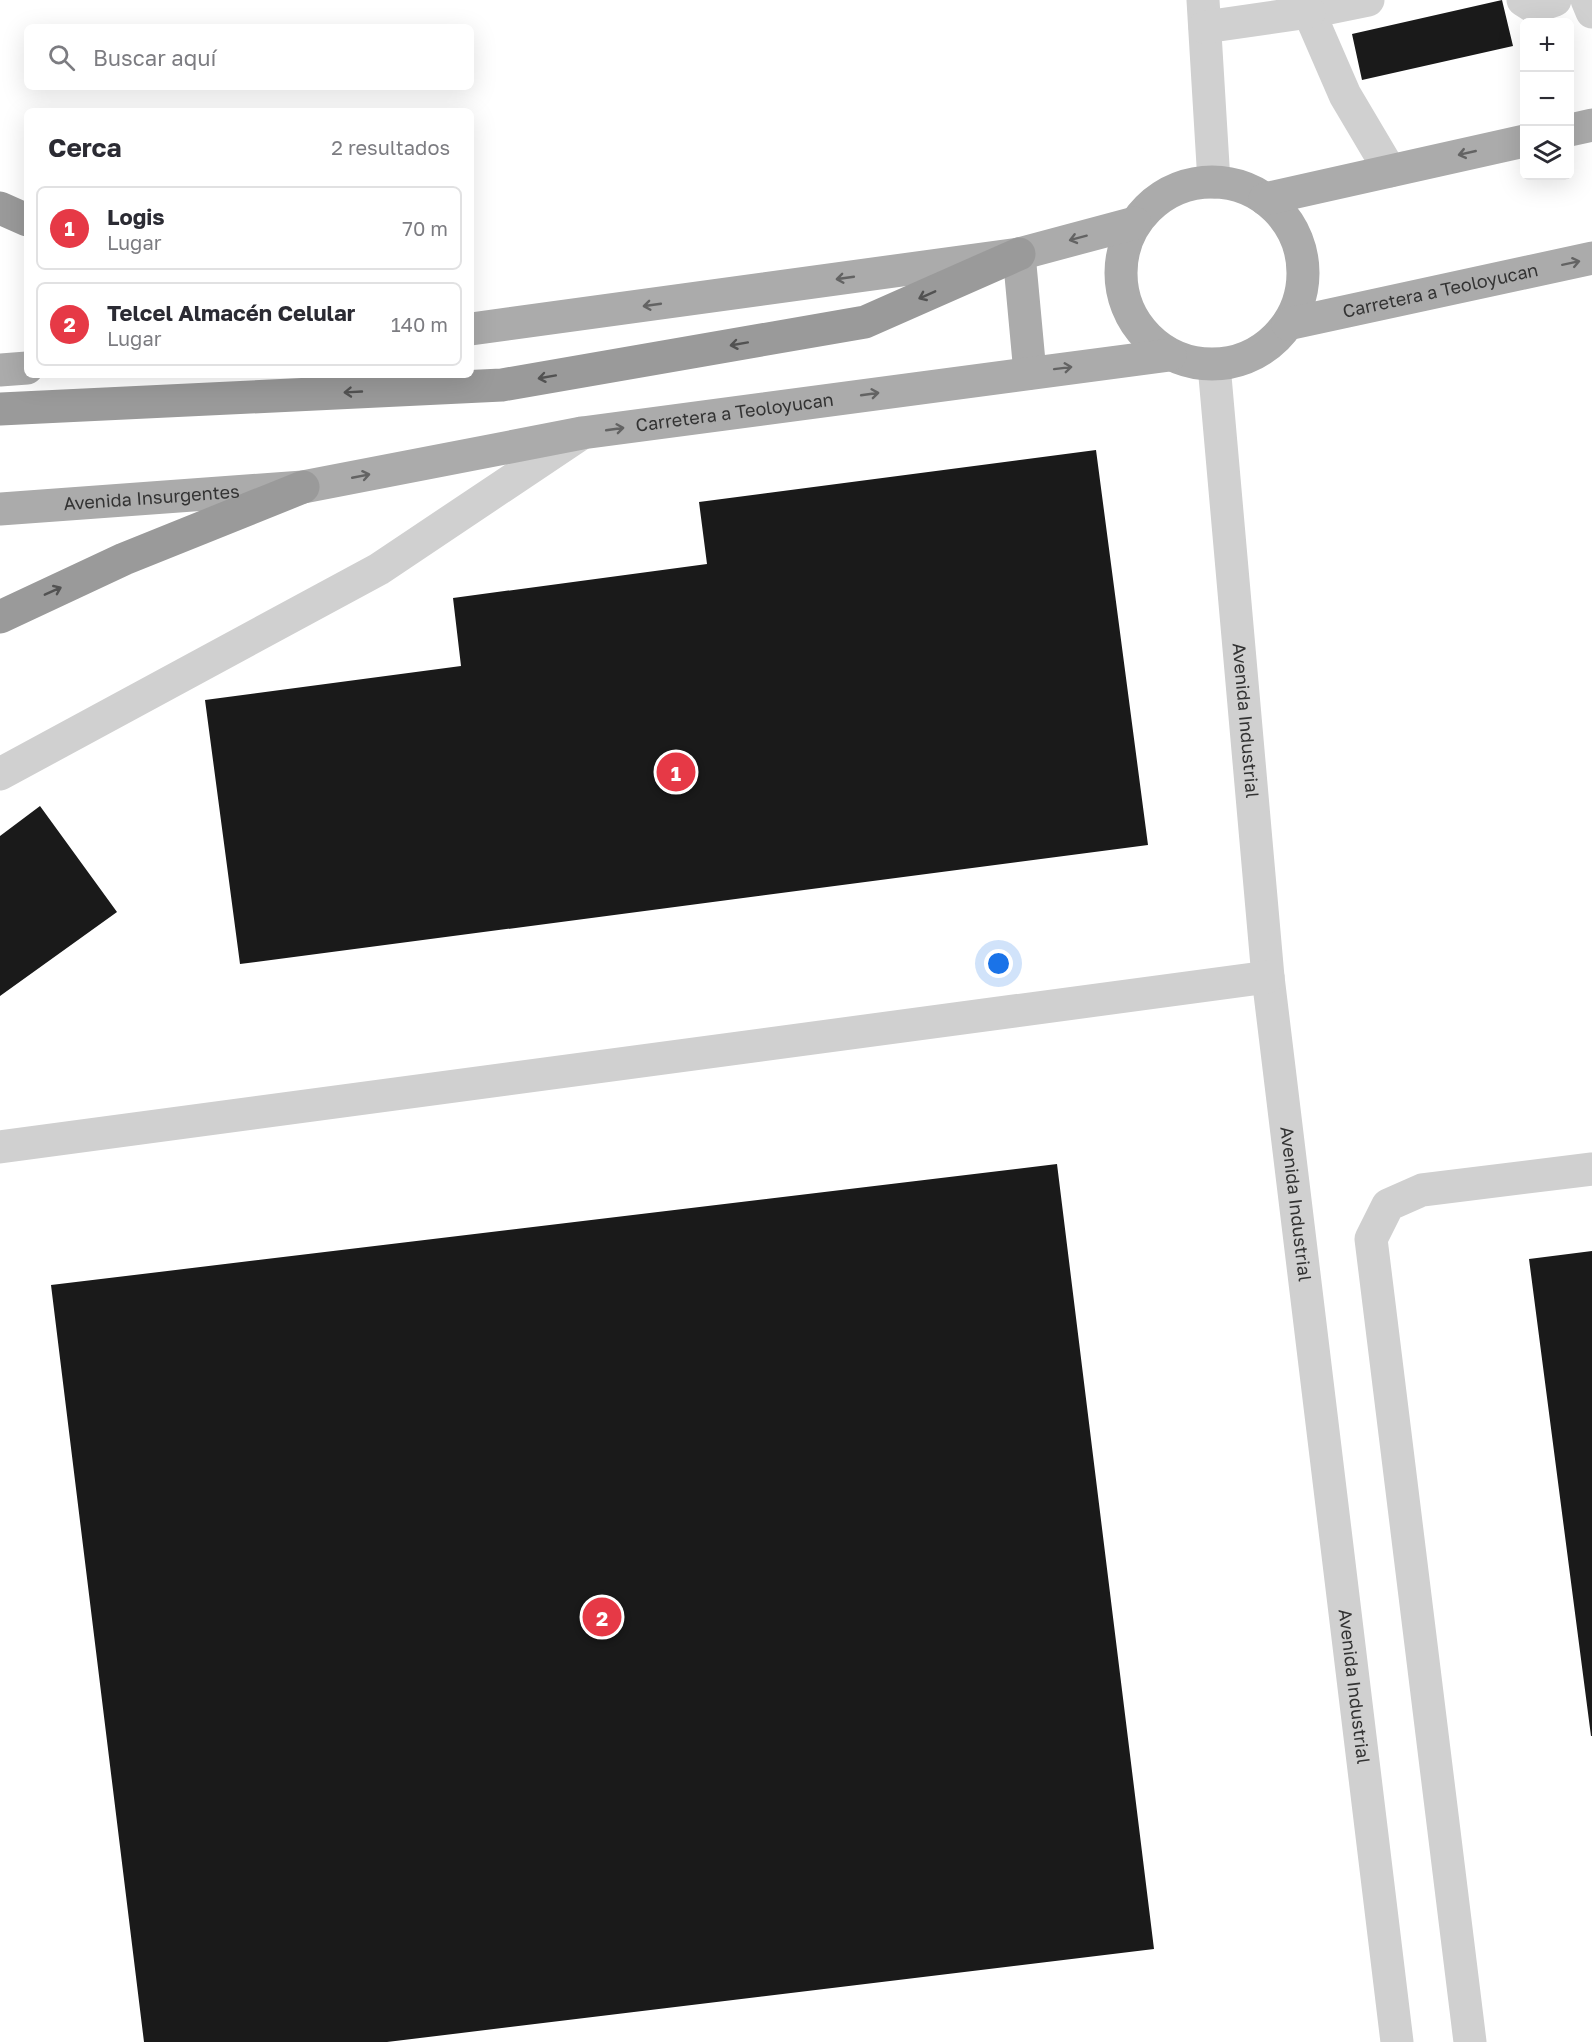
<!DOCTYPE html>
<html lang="es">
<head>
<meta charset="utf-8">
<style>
  body { margin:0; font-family:"Golos Text",sans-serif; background:#f2f2f3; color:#2b2b33 }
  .controls { position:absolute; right:18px; top:18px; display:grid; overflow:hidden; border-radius:9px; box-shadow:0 6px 24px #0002 }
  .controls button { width:54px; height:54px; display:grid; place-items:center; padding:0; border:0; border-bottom:2px solid #e1e1e2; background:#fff; color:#2b2b33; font:30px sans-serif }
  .you { position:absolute; left:999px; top:964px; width:21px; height:21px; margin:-15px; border:4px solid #fff; border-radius:50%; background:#1a73e8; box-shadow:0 0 0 9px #1a73e833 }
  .badge { display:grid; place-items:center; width:39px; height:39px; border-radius:50%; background:#e63946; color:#fff; font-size:20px; font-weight:700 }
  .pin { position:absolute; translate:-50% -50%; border:3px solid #fff; box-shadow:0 2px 6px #0006 }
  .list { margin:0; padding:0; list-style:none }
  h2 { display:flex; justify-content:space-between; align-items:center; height:78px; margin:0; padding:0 24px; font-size:26px }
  h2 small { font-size:20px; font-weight:400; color:#7c7c81 }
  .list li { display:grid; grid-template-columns:39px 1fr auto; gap:18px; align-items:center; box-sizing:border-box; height:84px; margin:0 12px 12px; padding:0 12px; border:2px solid #e1e1e2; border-radius:9px }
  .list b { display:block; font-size:22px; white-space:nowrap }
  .list p { margin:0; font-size:20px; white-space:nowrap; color:#7c7c81 }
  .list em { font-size:20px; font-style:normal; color:#7c7c81 }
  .icon { flex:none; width:33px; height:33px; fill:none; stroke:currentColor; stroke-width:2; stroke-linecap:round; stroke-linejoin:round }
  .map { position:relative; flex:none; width:1592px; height:2042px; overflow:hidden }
  .search { position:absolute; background:#fff; box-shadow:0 6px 24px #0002; left:24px; top:24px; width:450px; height:66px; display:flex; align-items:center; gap:15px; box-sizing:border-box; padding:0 21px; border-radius:9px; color:#7c7c81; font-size:22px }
  .panel { position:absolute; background:#fff; box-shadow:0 6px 24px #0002; left:24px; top:108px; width:450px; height:270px; border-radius:9px }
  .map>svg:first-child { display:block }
  .building { fill:#1a1a1a }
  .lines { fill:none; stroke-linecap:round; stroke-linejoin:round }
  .minor { stroke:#d0d0d0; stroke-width:33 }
  .major { stroke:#ababab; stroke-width:33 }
  .highway { stroke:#9a9a9a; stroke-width:33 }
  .oneway { stroke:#636363 }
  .oneway2 { stroke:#525252 }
  .labels { text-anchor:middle; stroke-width:6; stroke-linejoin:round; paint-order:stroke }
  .street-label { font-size:18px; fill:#333; stroke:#fff }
</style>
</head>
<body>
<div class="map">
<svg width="1592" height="2042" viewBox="0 0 1592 2042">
  <rect width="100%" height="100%" fill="#fff"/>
  <path class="building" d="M 1502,0 L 1513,46 L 1362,80 L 1352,34 Z
    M 1096,450 L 1148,845 L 240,964 L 205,700 L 461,666 L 453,598 L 707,564 L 699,502 Z
    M 40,806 L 117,912 L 0,996 L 0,836 Z
    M 1057,1164 L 1154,1949 L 387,2042 L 144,2042 L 51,1285 Z
    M 1592,1251 L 1592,1736 L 1591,1736 L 1529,1259 Z"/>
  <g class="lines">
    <g class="minor">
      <path d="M 1203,0 L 1214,182"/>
      <path d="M 1368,0 L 1309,12 L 1345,95 L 1390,171"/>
      <path d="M 1523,0 L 1534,7 L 1555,0"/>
      <path d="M 1587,0 L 1592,12"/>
      <path d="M 1205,27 L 1309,12"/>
      <path id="s1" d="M 1214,365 L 1268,977 L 1397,2042"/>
      <path d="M 0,774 L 379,569 L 582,433"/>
      <path d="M 0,1147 L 1268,977"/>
      <path d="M 1470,2042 L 1371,1239 L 1388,1205 L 1422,1190 L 1592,1169"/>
    </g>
    <g class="major">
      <path d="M 1570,130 L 1592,125"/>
      <circle cx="1212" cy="273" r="91"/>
      <path d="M 1265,199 L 1524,141"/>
      <path d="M 1019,254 L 1030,373"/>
      <path id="s2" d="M 1288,324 L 1592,258"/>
      <path d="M 471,329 L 1019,254 L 1135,223"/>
      <path d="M 0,370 L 27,368"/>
      <path id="s3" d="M 0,509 L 303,487 L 582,433 L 1170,355"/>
    </g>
    <path class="highway" d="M 0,208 L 27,220
      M 0,409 L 502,385 L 865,322 L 1019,254
      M 0,617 L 124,559 L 303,487"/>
  </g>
  <defs><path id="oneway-shaft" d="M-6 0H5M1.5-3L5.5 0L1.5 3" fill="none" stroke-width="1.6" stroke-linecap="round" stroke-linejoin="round" transform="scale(1.5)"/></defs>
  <g class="oneway">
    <use href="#oneway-shaft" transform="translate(1467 153) rotate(167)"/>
    <use href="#oneway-shaft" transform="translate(1078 238) rotate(165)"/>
    <use href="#oneway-shaft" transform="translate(1571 263) rotate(-12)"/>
    <use href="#oneway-shaft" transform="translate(845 278) rotate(172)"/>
    <use href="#oneway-shaft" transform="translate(652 305) rotate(172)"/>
    <use href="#oneway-shaft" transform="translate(1063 368) rotate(-7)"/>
    <use href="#oneway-shaft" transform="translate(870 394) rotate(-8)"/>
    <use href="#oneway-shaft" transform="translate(615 429) rotate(-8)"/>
    <use href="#oneway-shaft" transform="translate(361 476) rotate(-11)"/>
  </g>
  <g class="oneway2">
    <use href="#oneway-shaft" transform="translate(927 295) rotate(156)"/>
    <use href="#oneway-shaft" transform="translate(739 344) rotate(170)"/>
    <use href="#oneway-shaft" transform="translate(547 377) rotate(170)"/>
    <use href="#oneway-shaft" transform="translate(353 392) rotate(177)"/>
    <use href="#oneway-shaft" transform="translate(53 591) rotate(-24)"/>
  </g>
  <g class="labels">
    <g class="street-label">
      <text dy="6" stroke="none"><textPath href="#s2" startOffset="156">Carretera a Teoloyucan</textPath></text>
      <text dy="6" stroke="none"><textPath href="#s3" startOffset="742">Carretera a Teoloyucan</textPath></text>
      <text dy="6" stroke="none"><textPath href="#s3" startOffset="152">Avenida Insurgentes</textPath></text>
      <text dy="6" stroke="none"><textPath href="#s1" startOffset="357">Avenida Industrial</textPath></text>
      <text dy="6" stroke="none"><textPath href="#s1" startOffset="843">Avenida Industrial</textPath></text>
      <text dy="6" stroke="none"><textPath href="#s1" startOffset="1329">Avenida Industrial</textPath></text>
    </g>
  </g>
</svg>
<div class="controls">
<button>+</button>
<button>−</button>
<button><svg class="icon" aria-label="layers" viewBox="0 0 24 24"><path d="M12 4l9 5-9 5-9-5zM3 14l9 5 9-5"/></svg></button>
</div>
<div class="you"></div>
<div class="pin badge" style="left:676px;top:772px">1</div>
<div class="pin badge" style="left:602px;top:1617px">2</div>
<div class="search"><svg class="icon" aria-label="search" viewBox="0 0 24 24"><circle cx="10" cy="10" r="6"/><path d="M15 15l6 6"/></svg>Buscar aquí</div>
<section class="panel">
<h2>Cerca<small>2 resultados</small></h2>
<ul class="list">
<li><span class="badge">1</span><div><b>Logis</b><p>Lugar</p></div><em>70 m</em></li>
<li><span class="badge">2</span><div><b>Telcel Almacén Celular</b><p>Lugar</p></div><em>140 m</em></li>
</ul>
</section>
</div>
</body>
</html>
